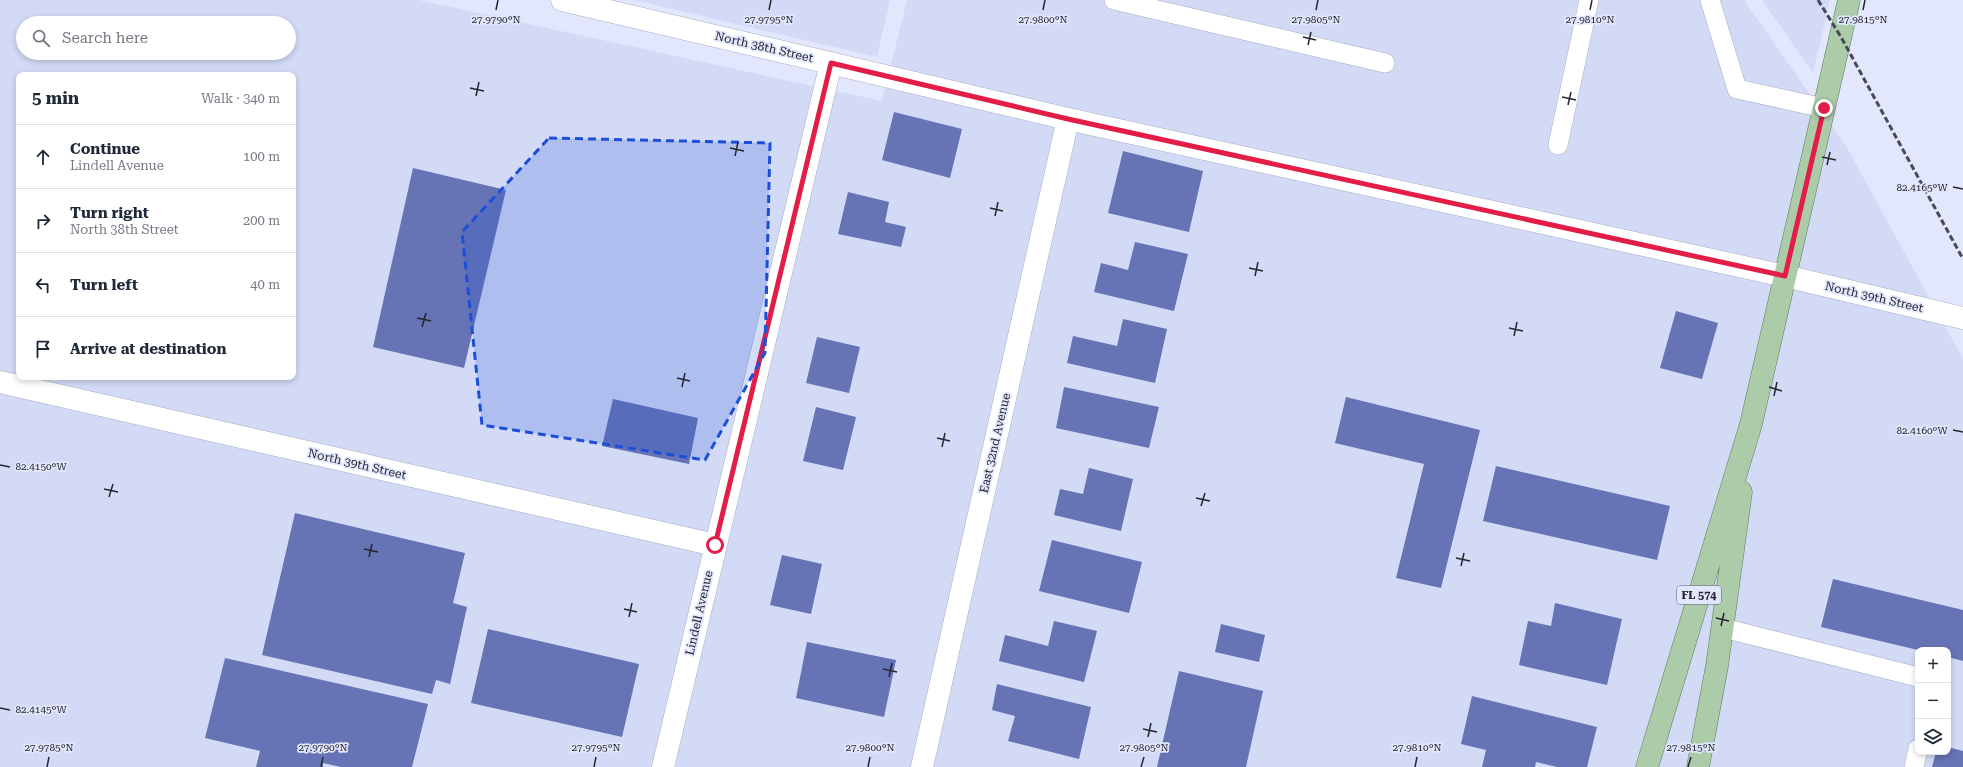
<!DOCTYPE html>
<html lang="en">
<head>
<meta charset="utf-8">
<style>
  body { margin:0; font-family:"Roboto Serif",serif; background:#f2f2f3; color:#1f2937 }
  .controls { position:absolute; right:12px; bottom:12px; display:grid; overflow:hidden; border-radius:8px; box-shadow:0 2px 6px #0003 }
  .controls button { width:36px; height:36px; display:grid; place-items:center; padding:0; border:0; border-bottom:1px solid #e0e1e3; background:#fff; color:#1f2937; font:20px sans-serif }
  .stop { position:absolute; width:12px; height:12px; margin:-9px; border:3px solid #e11d48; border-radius:50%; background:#fff }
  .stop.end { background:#e11d48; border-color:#fff; box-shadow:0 1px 4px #0008 }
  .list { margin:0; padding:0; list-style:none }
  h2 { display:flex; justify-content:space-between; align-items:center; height:52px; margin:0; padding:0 16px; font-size:17px }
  h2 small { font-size:13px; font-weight:400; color:#747a83 }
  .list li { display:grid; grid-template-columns:26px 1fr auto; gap:12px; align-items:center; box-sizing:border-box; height:64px; padding:0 16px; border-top:1px solid #e0e1e3 }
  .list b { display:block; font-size:15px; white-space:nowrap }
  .list p { margin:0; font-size:13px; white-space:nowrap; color:#747a83 }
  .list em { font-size:13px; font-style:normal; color:#747a83 }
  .icon { flex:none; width:22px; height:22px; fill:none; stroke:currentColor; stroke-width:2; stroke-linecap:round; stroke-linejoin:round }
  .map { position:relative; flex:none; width:1963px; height:767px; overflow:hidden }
  .search { position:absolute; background:#fff; box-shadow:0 2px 6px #0003; left:16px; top:16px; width:280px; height:44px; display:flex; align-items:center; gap:10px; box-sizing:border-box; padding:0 14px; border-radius:22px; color:#747a83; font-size:15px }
  .panel { position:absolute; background:#fff; box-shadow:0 2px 6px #0003; left:16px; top:72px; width:280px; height:308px; border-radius:8px }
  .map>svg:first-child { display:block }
  .built { fill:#d2daf6; fill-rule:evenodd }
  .building { fill:#6673b4 }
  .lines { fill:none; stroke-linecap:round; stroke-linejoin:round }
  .service-casing { stroke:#a8aec2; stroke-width:20 }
  .minor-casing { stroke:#a8aec2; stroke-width:23 }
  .primary-casing { stroke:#587c59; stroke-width:23 }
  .service { stroke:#fff; stroke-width:19 }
  .minor { stroke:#fff; stroke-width:22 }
  .primary { stroke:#accba9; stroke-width:22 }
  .rail { stroke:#474a54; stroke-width:3; stroke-dasharray:6 3; stroke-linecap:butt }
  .route { stroke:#e11d48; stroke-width:5 }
  .marked { fill:#1d4ed8; fill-opacity:0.2; stroke:#1d4ed8; stroke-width:3; stroke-dasharray:8 5; stroke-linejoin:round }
  .ticks { fill:none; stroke:#25272f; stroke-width:1.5 }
  .labels { text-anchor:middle; stroke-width:3.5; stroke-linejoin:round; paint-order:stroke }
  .shield { fill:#e2e7fd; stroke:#5e616d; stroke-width:1 }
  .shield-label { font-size:11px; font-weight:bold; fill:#25272f }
  .street-label { font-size:12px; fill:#25272f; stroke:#e2e7fd }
  .ticks-label { font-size:10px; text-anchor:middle; fill:#25272f; stroke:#e2e7fd; stroke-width:3.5; stroke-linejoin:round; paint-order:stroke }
</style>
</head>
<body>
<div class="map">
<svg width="1963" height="767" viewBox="0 0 1963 767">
  <rect width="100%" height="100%" fill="#e2e7fd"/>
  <path class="built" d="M 0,0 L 418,0 L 882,101 L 907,0 L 1744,0 L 1846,146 L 1963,359 L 1963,767 L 0,767 ZM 23,23 L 289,23 L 289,53 L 23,53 ZM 19,75 L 293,75 L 293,377 L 19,377 ZM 1918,650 L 1948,650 L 1948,752 L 1918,752 Z
    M 634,0 L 890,0 L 877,57 Z
    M 1762,0 L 1830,0 L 1813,73 Z"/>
  <path class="building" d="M 894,112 L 962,129 L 950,178 L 882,160 Z
    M 1123,151 L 1203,171 L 1189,232 L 1108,213 Z
    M 413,168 L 506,190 L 464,368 L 373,347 Z
    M 848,192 L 889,202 L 885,222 L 906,227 L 901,247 L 838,234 Z
    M 1135,242 L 1188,254 L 1174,311 L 1094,292 L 1101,263 L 1128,270 Z
    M 1676,311 L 1718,323 L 1702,379 L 1660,368 Z
    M 1123,319 L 1167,329 L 1155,383 L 1067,363 L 1073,336 L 1117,346 Z
    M 817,337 L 860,347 L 849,393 L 806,383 Z
    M 1064,387 L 1159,407 L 1149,448 L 1056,428 Z
    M 1346,397 L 1480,430 L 1441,588 L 1396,578 L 1424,464 L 1335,443 Z
    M 613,399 L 698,418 L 689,464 L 602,446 Z
    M 816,407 L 856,417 L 843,470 L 803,461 Z
    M 1496,466 L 1670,506 L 1657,560 L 1483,521 Z
    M 1089,468 L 1133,479 L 1121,531 L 1054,515 L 1060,489 L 1083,494 Z
    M 295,513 L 465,553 L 453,603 L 467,607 L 450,684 L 436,680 L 432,694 L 262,655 Z
    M 1052,540 L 1142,562 L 1129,613 L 1039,591 Z
    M 782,555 L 822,564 L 811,614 L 770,605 Z
    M 1833,579 L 1963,610 L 1963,661 L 1948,657 L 1948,650 L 1918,650 L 1821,627 Z
    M 1555,603 L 1622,619 L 1607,685 L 1519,665 L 1528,621 L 1551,626 Z
    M 1054,621 L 1097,631 L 1084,682 L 999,661 L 1005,635 L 1048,646 Z
    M 1221,624 L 1265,635 L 1259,662 L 1215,652 Z
    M 488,629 L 639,664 L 622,737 L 471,703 Z
    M 807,642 L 896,660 L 884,717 L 796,698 Z
    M 225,658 L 428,704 L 412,767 L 341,767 L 323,763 L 323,767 L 256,767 L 260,751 L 205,738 Z
    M 1179,671 L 1263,691 L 1246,767 L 1157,767 Z
    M 997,684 L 1091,707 L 1079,759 L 1008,741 L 1015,716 L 992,710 Z
    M 1472,696 L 1597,727 L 1587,767 L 1557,767 L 1536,762 L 1535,767 L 1482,767 L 1486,750 L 1461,744 Z
    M 1948,747 L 1963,751 L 1963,767 L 1932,767 L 1936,752 L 1948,752 Z"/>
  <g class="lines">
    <defs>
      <path id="service" d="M 1114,0 L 1385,63
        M 1710,0 L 1737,89 L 1824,108
        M 1558,145 L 1589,0
        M 1723,628 L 1918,677
        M 1914,767 L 1918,749"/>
      <path id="minor" d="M 562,0 L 1068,119 L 1785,276 L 1963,318
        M 0,382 L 715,545
        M 663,767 L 831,63
        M 922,767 L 1068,119"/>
      <path id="primary" d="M 1647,767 L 1751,424 L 1849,0
        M 1698,767 L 1717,666 L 1741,492"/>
    </defs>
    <use href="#service" class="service-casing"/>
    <use href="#minor" class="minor-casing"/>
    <use href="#primary" class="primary-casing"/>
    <use href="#service" class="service"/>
    <use href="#minor" class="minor"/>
    <use href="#primary" class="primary"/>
    <path class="rail" d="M 1818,0 L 1841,37 L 1963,259"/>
  </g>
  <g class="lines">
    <path class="route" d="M 715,545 L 831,63 L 1068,119 L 1785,276 L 1824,108"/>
  </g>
  <path class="marked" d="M 549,138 L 770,143 L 765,353 L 705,460 L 482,425 L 462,232 Z"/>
  <path class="ticks" d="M 496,10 L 498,0M 769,10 L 771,0M 1043,10 L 1045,0M 1316,10 L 1318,0M 1590,10 L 1592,0M 1863,10 L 1865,0M 1303,37 L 1316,40M 1308,45 L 1311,32M 470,88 L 484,91M 476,96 L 479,82M 1562,97 L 1576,100M 1568,105 L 1571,92M 730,148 L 744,151M 735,156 L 738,142M 1822,157 L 1836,160M 1827,165 L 1830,152M 1953,187 L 1963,189M 990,208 L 1003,211M 995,216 L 998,202M 1249,268 L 1263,271M 1255,276 L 1258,262M 417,318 L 431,321M 422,327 L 426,313M 1509,328 L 1523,331M 1514,336 L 1517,322M 677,378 L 690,381M 682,387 L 685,373M 1769,387 L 1782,391M 1774,396 L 1777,382M 1953,430 L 1963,432M 937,438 L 950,441M 942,447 L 945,433M 0,465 L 10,467M 104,489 L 118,492M 109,497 L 113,484M 1196,498 L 1210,501M 1201,506 L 1205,493M 364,549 L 378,552M 369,557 L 372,544M 1456,558 L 1470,561M 1461,566 L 1464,553M 624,609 L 637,612M 629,617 L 632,603M 1716,618 L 1729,621M 1721,626 L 1724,613M 883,669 L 897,672M 889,677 L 892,663M 0,708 L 10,710M 1143,729 L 1157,732M 1148,737 L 1151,723M 47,767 L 49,757M 321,767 L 323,757M 594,767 L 596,757M 868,767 L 870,757M 1141,767 L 1144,757M 1415,767 L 1417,757M 1688,767 L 1691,757"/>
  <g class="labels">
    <rect class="shield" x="1677" y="586" width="44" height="18" rx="3"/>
    <g class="shield-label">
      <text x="1699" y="599">FL 574</text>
    </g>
    <g class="street-label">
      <text transform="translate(764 47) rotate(13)" y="4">North 38th Street</text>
      <text transform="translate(1874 297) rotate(13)" y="4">North 39th Street</text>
      <text transform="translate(995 443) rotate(-77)" y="4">East 32nd Avenue</text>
      <text transform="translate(357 464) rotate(13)" y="4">North 39th Street</text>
      <text transform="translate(699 613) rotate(-77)" y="4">Lindell Avenue</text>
    </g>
  </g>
  <g class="ticks-label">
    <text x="496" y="23">27.9790°N</text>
    <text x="769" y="23">27.9795°N</text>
    <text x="1043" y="23">27.9800°N</text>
    <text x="1316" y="23">27.9805°N</text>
    <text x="1590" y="23">27.9810°N</text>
    <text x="1863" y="23">27.9815°N</text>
    <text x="1922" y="191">82.4165°W</text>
    <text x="1922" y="434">82.4160°W</text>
    <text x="41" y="470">82.4150°W</text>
    <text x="41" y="713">82.4145°W</text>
    <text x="49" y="751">27.9785°N</text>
    <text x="323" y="751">27.9790°N</text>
    <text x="596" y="751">27.9795°N</text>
    <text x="870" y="751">27.9800°N</text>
    <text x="1144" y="751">27.9805°N</text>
    <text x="1417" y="751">27.9810°N</text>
    <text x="1691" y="751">27.9815°N</text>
  </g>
</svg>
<div class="controls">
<button>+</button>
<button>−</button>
<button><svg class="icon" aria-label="layers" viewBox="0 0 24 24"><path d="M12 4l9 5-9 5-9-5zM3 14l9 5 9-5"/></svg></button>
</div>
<div class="stop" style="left:715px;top:545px"></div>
<div class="stop end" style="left:1824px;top:108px"></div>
<div class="search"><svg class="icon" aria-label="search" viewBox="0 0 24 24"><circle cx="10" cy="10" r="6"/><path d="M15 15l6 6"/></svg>Search here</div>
<section class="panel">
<h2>5 min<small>Walk · 340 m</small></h2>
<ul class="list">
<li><svg class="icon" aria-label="ahead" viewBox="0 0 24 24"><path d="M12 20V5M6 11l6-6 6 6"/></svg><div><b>Continue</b><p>Lindell Avenue</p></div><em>100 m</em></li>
<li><svg class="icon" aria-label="right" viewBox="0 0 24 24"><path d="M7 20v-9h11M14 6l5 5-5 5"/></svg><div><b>Turn right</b><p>North 38th Street</p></div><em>200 m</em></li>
<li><svg class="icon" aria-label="left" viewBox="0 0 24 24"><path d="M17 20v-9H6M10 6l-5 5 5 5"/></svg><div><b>Turn left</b></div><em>40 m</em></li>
<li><svg class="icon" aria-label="arrive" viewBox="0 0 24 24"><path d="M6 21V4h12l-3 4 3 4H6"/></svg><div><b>Arrive at destination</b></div></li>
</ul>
</section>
</div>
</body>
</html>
